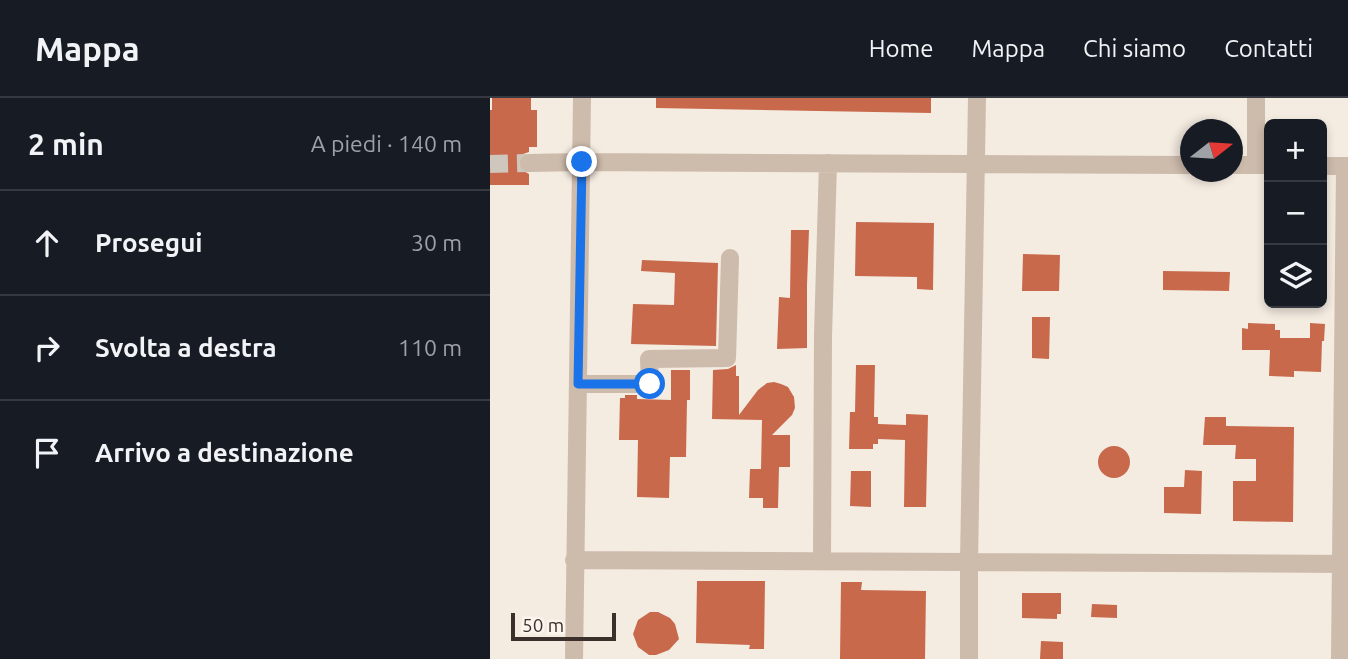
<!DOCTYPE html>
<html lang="it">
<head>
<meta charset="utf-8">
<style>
  body { margin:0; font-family:Ubuntu,sans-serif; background:#242831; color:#f1f3f6 }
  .controls { position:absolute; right:21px; top:21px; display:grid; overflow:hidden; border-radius:10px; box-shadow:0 4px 10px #0003 }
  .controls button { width:63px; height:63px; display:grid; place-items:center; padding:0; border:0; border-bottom:2px solid #363941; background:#171b24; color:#f1f3f6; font:35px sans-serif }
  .compass { position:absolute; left:690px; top:21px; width:63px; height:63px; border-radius:50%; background:#171b24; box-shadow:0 4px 10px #0003; rotate:73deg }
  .scale { position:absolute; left:21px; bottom:18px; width:105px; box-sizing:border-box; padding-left:7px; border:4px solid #3b302b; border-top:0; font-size:19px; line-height:24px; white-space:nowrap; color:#3b302b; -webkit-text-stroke:5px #fbf5ee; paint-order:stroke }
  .stop { position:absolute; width:21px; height:21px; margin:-16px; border:5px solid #1a73e8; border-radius:50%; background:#fff }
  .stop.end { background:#1a73e8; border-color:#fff; box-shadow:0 2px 7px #0008 }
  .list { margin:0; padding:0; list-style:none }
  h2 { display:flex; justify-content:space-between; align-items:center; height:91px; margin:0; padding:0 28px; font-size:30px }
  h2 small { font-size:23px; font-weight:400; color:#9ea1a6 }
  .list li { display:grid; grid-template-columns:46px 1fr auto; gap:21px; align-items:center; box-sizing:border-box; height:105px; padding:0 28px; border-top:2px solid #363941 }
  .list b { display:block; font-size:26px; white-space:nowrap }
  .list em { font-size:23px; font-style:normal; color:#9ea1a6 }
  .icon { flex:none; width:38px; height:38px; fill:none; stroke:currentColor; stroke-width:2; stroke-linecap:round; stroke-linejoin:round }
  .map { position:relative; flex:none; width:858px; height:561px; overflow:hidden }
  header { display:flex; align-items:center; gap:42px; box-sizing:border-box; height:98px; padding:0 35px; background:#171b24; border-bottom:2px solid #363941 }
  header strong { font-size:33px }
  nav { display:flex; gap:38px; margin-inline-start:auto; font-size:24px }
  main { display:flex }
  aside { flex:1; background:#171b24 }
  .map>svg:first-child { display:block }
  .building { fill:#c8694b }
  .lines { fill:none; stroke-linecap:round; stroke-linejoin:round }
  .minor-tunnel { stroke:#cfc6bd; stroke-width:18; stroke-dasharray:18 9; stroke-linecap:butt }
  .minor { stroke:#cdbbac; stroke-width:18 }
  .route { stroke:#1a73e8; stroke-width:9 }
</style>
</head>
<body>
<header>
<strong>Mappa</strong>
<nav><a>Home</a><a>Mappa</a><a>Chi siamo</a><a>Contatti</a></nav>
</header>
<main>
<aside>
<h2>2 min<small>A piedi · 140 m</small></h2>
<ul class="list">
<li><svg class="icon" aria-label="ahead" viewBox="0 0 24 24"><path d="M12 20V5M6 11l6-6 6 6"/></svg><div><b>Prosegui</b></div><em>30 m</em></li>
<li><svg class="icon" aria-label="right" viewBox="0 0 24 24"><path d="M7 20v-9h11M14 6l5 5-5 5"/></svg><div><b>Svolta a destra</b></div><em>110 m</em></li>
<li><svg class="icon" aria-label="arrive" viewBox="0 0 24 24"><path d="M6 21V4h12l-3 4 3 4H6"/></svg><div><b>Arrivo a destinazione</b></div></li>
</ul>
</aside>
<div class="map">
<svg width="858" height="561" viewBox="0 0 858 561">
  <rect width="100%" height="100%" fill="#f4ebe1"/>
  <path class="building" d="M 2,0 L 41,0 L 41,12 L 47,12 L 47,49 L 39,49 L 39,54 L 33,56 L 28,65 L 30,71 L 39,76 L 39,87 L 0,87 L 0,12 L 2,12 Z
    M 166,0 L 441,0 L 441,15 L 166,10 Z
    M 366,124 L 444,125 L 443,192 L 427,191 L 427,179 L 365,178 Z
    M 301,132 L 319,132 L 317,187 L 317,250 L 287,251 L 289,199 L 300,200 Z
    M 533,156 L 570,157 L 569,193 L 532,193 Z
    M 152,162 L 228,165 L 226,248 L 141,246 L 143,206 L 184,207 L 185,175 L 151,173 Z
    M 673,173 L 740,174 L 739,193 L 673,192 Z
    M 542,219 L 560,219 L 559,261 L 542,260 Z
    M 758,225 L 785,226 L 785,232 L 790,232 L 790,240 L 820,240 L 820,225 L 835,226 L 834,243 L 832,243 L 831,274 L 804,273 L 804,279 L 779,278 L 780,252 L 752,252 L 752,230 L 758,231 Z
    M 246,267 L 246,278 L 249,278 L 249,317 L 268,292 L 277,285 L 284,284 L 291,286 L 298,289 L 304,299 L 305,310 L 302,317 L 282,337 L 300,337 L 300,369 L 289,369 L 288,410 L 273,410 L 273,400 L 259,400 L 260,371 L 271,371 L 272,322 L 222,321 L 223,272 L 238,271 Z
    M 366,267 L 385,267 L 384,319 L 388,319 L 388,326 L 416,327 L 416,316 L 438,317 L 436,409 L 414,409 L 415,342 L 388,341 L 388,346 L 383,346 L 383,351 L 359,351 L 360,314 L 365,314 Z
    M 181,272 L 200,272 L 200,302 L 197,302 L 196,359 L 180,359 L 179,400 L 147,399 L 148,342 L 129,342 L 130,300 L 135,300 L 135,297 L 147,297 L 147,301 L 181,302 Z
    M 715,319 L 736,319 L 736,328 L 804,329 L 803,424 L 743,423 L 743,383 L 766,383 L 766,361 L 745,361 L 746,347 L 713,347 Z
    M608 364a16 16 0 1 1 32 0a16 16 0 1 1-32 0Z
    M 695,372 L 712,373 L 711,416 L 674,415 L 674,389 L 694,389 Z
    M 361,373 L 381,373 L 381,409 L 360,408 Z
    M 207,483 L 275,483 L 274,551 L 259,551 L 260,547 L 206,545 Z
    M 351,484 L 372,484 L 371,492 L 436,493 L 435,561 L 350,561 Z
    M 532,495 L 571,495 L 571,516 L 567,516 L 567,521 L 532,520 Z
    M 602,506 L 627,507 L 627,520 L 601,519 Z
    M 160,514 L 168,514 L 180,520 L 185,526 L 189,541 L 179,552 L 166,557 L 159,557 L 148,549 L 143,536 L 148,522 Z
    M 551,543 L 573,544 L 573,561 L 550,561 Z"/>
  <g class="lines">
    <path class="minor-tunnel" d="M 0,66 L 39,65"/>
    <path class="minor" d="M 39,65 L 92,64 L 701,67
      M 743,67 L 779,67
      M 766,67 L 766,0
      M 832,68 L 858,68
      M 88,286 L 160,286 L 159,261 L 237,260 L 240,160
      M 84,462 L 858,466
      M 332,463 L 333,238 L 338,65
      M 84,561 L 92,0
      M 479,561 L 479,464 L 487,0
      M 850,561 L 855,68"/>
  </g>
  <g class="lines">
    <path class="route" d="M 92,64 L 88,286 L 160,286"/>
  </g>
</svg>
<div class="controls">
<button>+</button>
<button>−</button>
<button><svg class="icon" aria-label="layers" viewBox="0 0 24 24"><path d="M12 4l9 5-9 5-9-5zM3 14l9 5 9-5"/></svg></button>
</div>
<svg class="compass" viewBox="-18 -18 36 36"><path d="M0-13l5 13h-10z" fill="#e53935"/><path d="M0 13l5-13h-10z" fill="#9ea1a6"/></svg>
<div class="scale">50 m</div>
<div class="stop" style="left:160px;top:286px"></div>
<div class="stop end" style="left:92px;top:64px"></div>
</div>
</main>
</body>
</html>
